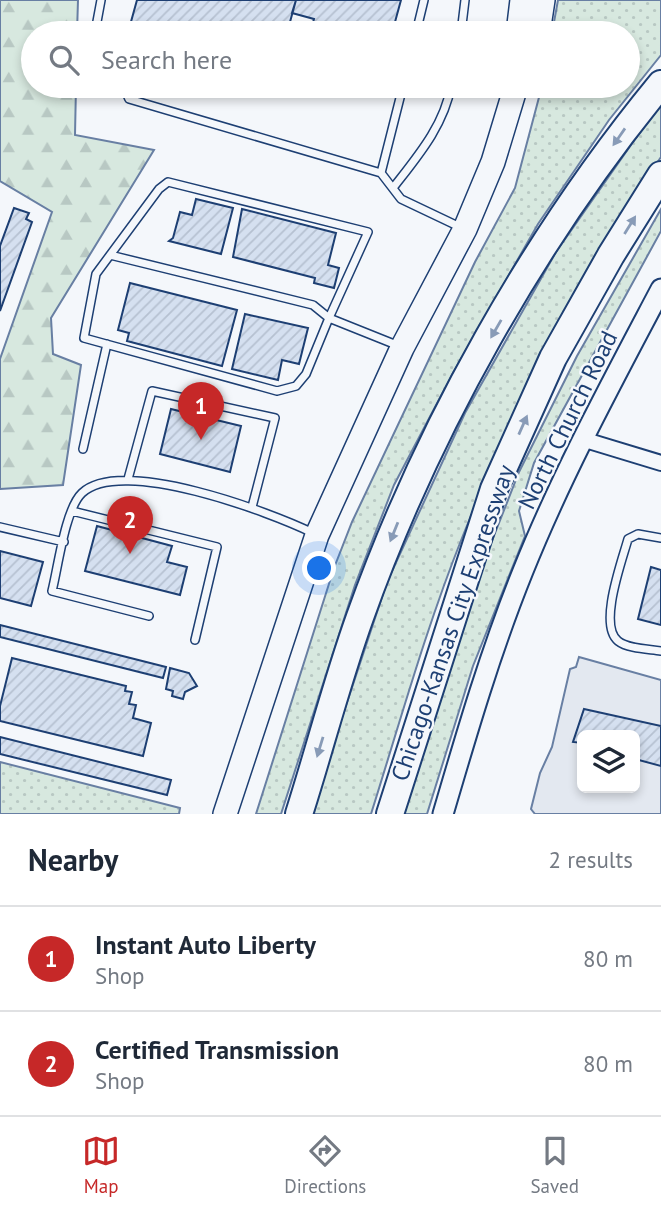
<!DOCTYPE html>
<html lang="en">
<head>
<meta charset="utf-8">
<style>
  body { margin:0; font-family:"PT Sans",sans-serif; background:#f6f6f7; color:#1f2937 }
  .controls { position:absolute; right:21px; bottom:21px; display:grid; overflow:hidden; border-radius:10px; box-shadow:0 4px 10px #0003 }
  .controls button { width:63px; height:63px; display:grid; place-items:center; padding:0; border:0; border-bottom:2px solid #e0e1e3; background:#fff; color:#1f2937; font:35px sans-serif }
  .you { position:absolute; left:320px; top:569px; width:24px; height:24px; margin:-18px; border:5px solid #fff; border-radius:50%; background:#1a73e8; box-shadow:0 0 0 10px #1a73e833 }
  .badge { display:grid; place-items:center; width:46px; height:46px; border-radius:50%; background:#c62828; color:#fff; font-size:23px; font-weight:700 }
  .pin { position:absolute; translate:-50% -58px; filter:drop-shadow(0 2px 4px #0008) }
  .pin::after { content:''; position:absolute; top:37px; width:24px; height:21px; background:inherit; clip-path:polygon(0 0,100% 0,50% 100%) }
  .list { margin:0; padding:0; list-style:none }
  h2 { display:flex; justify-content:space-between; align-items:center; height:91px; margin:0; padding:0 28px; font-size:30px }
  h2 small { font-size:23px; font-weight:400; color:#747a83 }
  .list li { display:grid; grid-template-columns:46px 1fr auto; gap:21px; align-items:center; box-sizing:border-box; height:105px; padding:0 28px; border-top:2px solid #e0e1e3 }
  .list b { display:block; font-size:26px; white-space:nowrap }
  .list p { margin:0; font-size:23px; white-space:nowrap; color:#747a83 }
  .list em { font-size:23px; font-style:normal; color:#747a83 }
  .icon { flex:none; width:38px; height:38px; fill:none; stroke:currentColor; stroke-width:2; stroke-linecap:round; stroke-linejoin:round }
  .map { position:relative; flex:none; width:661px; height:814px; overflow:hidden }
  .search { position:absolute; background:#fff; box-shadow:0 4px 10px #0003; left:21px; right:21px; top:21px; height:77px; display:flex; align-items:center; gap:18px; box-sizing:border-box; padding:0 24px; border-radius:38px; color:#747a83; font-size:26px }
  .sheet { height:301px; background:#fff }
  nav { display:flex; justify-content:space-around; align-items:center; box-sizing:border-box; height:98px; border-top:2px solid #e0e1e3; background:#fff; font-size:19px; color:#747a83 }
  nav a { display:grid; justify-items:center; gap:4px }
  nav .on { color:#c62828 }
  .map>svg:first-child { display:block }
  .grass { fill:url(#grass-dots); stroke:#687fa3; stroke-width:2 }
  .forest { fill:url(#forest-firs); stroke:#687fa3; stroke-width:2 }
  .parking { fill:#e3e8f0; stroke:#687fa3; stroke-width:2; fill-rule:evenodd }
  .building { fill:url(#building-hatch); stroke:#1d3f73; stroke-width:2 }
  .lines { fill:none; stroke-linecap:round; stroke-linejoin:round }
  .service-casing { stroke:#1d3f73; stroke-width:10 }
  .minor-casing { stroke:#1d3f73; stroke-width:18 }
  .secondary-casing { stroke:#1d3f73; stroke-width:23 }
  .primary-casing { stroke:#1d3f73; stroke-width:26 }
  .motorway-casing { stroke:#1d3f73; stroke-width:30 }
  .service { stroke:#f4f7fb; stroke-width:7 }
  .minor { stroke:#f4f7fb; stroke-width:14 }
  .secondary { stroke:#f4f7fb; stroke-width:19 }
  .primary { stroke:#f4f7fb; stroke-width:23 }
  .motorway { stroke:#f4f7fb; stroke-width:26 }
  .oneway { fill:#889bb7 }
  .labels { text-anchor:middle; stroke-width:5; stroke-linejoin:round; paint-order:stroke }
  .street-label { font-size:24px; fill:#1d3f73; stroke:#f4f7fb }
</style>
</head>
<body>
<div class="map">
<svg width="661" height="814" viewBox="0 0 661 814">
  <defs>
    <pattern id="grass-dots" width="8" height="8" patternUnits="userSpaceOnUse" patternTransform="scale(1.75)"><rect width="8" height="8" fill="#d7e8df"/><path d="M2 2h.1M6 6h.1" fill="none" stroke="#b8c8c3" stroke-width="1.8" stroke-linecap="round"/></pattern>
    <pattern id="forest-firs" width="22" height="20" patternUnits="userSpaceOnUse" patternTransform="scale(1.75)"><rect width="22" height="20" fill="#d7e8df"/><path d="M5 1l3.5 6h-7zM16 11l3.5 6h-7z" fill="#b8c8c3"/></pattern>
    <pattern id="building-hatch" width="6" height="6" patternUnits="userSpaceOnUse" patternTransform="scale(1.75)"><rect width="6" height="6" fill="#d5e0f0"/><path d="M-1 1l2-2M0 6l6-6M5 7l2-2" fill="none" stroke="#b6c1d1"/></pattern>
  </defs>
  <rect width="100%" height="100%" fill="#f4f7fb"/>
  <path class="grass" d="M 558,0 L 661,0 L 661,55 L 609,120 L 538,224 L 453,373 L 394,485 L 355,585 L 281,814 L 256,814 L 334,568 L 352,522 L 475,262 L 515,188 L 542,86 L 628,86 L 628,33 L 552,33 Z
    M 661,102 L 661,157 L 642,185 C 579,301 511,415 462,538 C 426,628 400,722 371,814 L 310,814 L 387,582 L 465,413 L 556,252 Z
    M 661,209 L 661,231 L 534,463 L 519,511 L 525,536 L 473,666 L 427,814 L 403,814 L 464,612 L 519,472 L 577,356 Z
    M 0,762 L 180,808 L 179,814 L 0,814 Z"/>
  <path class="forest" d="M 0,0 L 78,0 L 77,33 L 33,33 L 33,86 L 76,86 L 75,135 L 154,150 L 51,318 L 53,354 L 81,365 L 63,485 L 0,489 L 0,359 L 52,212 L 0,181 Z"/>
  <path class="parking" d="M 579,657 L 661,680 L 661,814 L 535,814 L 531,809 L 540,773 L 552,747 L 570,669 L 576,667 ZM 582,735 L 635,735 L 635,788 L 582,788 Z"/>
  <path class="building" d="M 137,0 L 296,0 L 287,33 L 147,33 L 129,29 Z
    M 296,0 L 401,0 L 392,33 L 310,33 L 314,19 L 292,13 Z
    M 196,199 L 233,208 L 221,254 L 169,241 L 173,238 L 180,212 L 192,215 Z
    M 14,208 L 29,213 L 26,219 L 32,222 L 0,311 L 0,246 Z
    M 242,209 L 336,233 L 328,265 L 339,268 L 334,288 L 314,283 L 315,278 L 233,257 Z
    M 130,283 L 237,310 L 222,366 L 127,341 L 129,333 L 118,330 Z
    M 245,314 L 308,328 L 299,364 L 282,360 L 278,380 L 232,369 Z
    M 171,409 L 241,426 L 230,472 L 160,454 Z
    M 97,526 L 172,546 L 167,562 L 187,567 L 180,595 L 85,571 Z
    M 0,551 L 43,562 L 31,606 L 0,598 Z
    M 651,567 L 661,570 L 661,625 L 638,619 Z
    M 0,625 L 166,667 L 163,678 L 0,637 Z
    M 12,658 L 126,686 L 125,691 L 132,692 L 129,704 L 136,705 L 133,718 L 151,723 L 143,756 L 0,721 L 0,706 Z
    M 170,668 L 189,673 L 197,686 L 185,692 L 183,699 L 172,696 L 173,691 L 166,689 Z
    M 584,709 L 661,726 L 661,766 L 635,759 L 635,735 L 582,735 L 582,743 L 573,742 Z
    M 0,737 L 171,780 L 167,795 L 0,754 Z"/>
  <g class="lines">
    <defs>
      <path id="service" d="M 99,33 L 96,27 L 101,0
        M 416,33 L 424,0
        M 461,33 L 465,0
        M 123,86 L 129,99 L 381,173 L 401,199 L 462,228
        M 381,173 L 403,86
        M 393,188 C 417,157 444,126 451,86
        M 110,255 L 313,305 L 329,318 L 368,232 L 168,182 L 159,189 L 96,274 L 84,338 L 277,391 L 296,386 L 306,374 L 329,318 L 399,346
        M 83,449 L 107,344
        M 128,479 L 152,391 L 275,418 L 252,507
        M 72,511 L 217,547 L 195,640
        M 0,527 L 64,542
        M 661,538 L 638,534 L 628,539 C 622,561 598,625 618,641 C 628,649 649,649 661,651
        M 149,616 L 52,591 C 58,568 65,509 82,493 C 121,456 270,512 313,533"/>
      <path id="minor" d="M 582,439 L 661,463"/>
      <path id="secondary" d="M 443,814 C 467,732 491,650 523,571 C 562,474 612,382 661,289"/>
      <path id="primary" d="M 518,33 L 522,0
        M 538,33 L 543,0
        M 225,814 L 317,535 L 402,348 L 465,229 L 493,162 L 516,86"/>
      <path id="motorway" d="M 299,814 C 320,748 337,681 360,617 C 427,429 535,237 661,84
        M 390,814 L 494,489 L 553,358 L 611,255 L 661,175"/>
    </defs>
    <use href="#service" class="service-casing"/>
    <use href="#minor" class="minor-casing"/>
    <use href="#secondary" class="secondary-casing"/>
    <use href="#primary" class="primary-casing"/>
    <use href="#motorway" class="motorway-casing"/>
    <use href="#service" class="service"/>
    <use href="#minor" class="minor"/>
    <use href="#secondary" class="secondary"/>
    <use href="#primary" class="primary"/>
    <use href="#motorway" class="motorway"/>
  </g>
  <defs><path id="oneway-solid" d="M-6-.8H1V-3.2L6.5 0L1 3.2V.8H-6Z" transform="scale(1.75)"/></defs>
  <g class="oneway">
    <use href="#oneway-solid" transform="translate(619 137) rotate(125)"/>
    <use href="#oneway-solid" transform="translate(630 225) rotate(-58)"/>
    <use href="#oneway-solid" transform="translate(496 329) rotate(120)"/>
    <use href="#oneway-solid" transform="translate(523 425) rotate(-66)"/>
    <use href="#oneway-solid" transform="translate(394 532) rotate(112)"/>
    <use href="#oneway-solid" transform="translate(320 747) rotate(107)"/>
  </g>
  <g class="labels">
    <g class="street-label">
      <text transform="translate(568 420) rotate(-64)" y="8">North Church Road</text>
      <text transform="translate(453 623) rotate(-71)" y="8">Chicago-Kansas City Expressway</text>
    </g>
  </g>
</svg>
<div class="controls">
<button><svg class="icon" aria-label="layers" viewBox="0 0 24 24"><path d="M12 4l9 5-9 5-9-5zM3 14l9 5 9-5"/></svg></button>
</div>
<div class="you"></div>
<div class="pin badge" style="left:201px;top:440px">1</div>
<div class="pin badge" style="left:130px;top:554px">2</div>
<div class="search"><svg class="icon" aria-label="search" viewBox="0 0 24 24"><circle cx="10" cy="10" r="6"/><path d="M15 15l6 6"/></svg>Search here</div>
</div>
<section class="sheet">
<h2>Nearby<small>2 results</small></h2>
<ul class="list">
<li><span class="badge">1</span><div><b>Instant Auto Liberty</b><p>Shop</p></div><em>80 m</em></li>
<li><span class="badge">2</span><div><b>Certified Transmission</b><p>Shop</p></div><em>80 m</em></li>
</ul>
</section>
<nav>
<a class="on"><svg class="icon" aria-label="map" viewBox="0 0 24 24"><path d="M3 6l6-2 6 2 6-2v14l-6 2-6-2-6 2zM9 4v14M15 6v14"/></svg>Map</a>
<a><svg class="icon" aria-label="directions" viewBox="0 0 24 24"><path d="M12 3l9 9-9 9-9-9zM9 14v-3h6M13 9l2 2-2 2"/></svg>Directions</a>
<a><svg class="icon" aria-label="saved" viewBox="0 0 24 24"><path d="M7 4h10v16l-5-4-5 4z"/></svg>Saved</a>
</nav>
</body>
</html>
